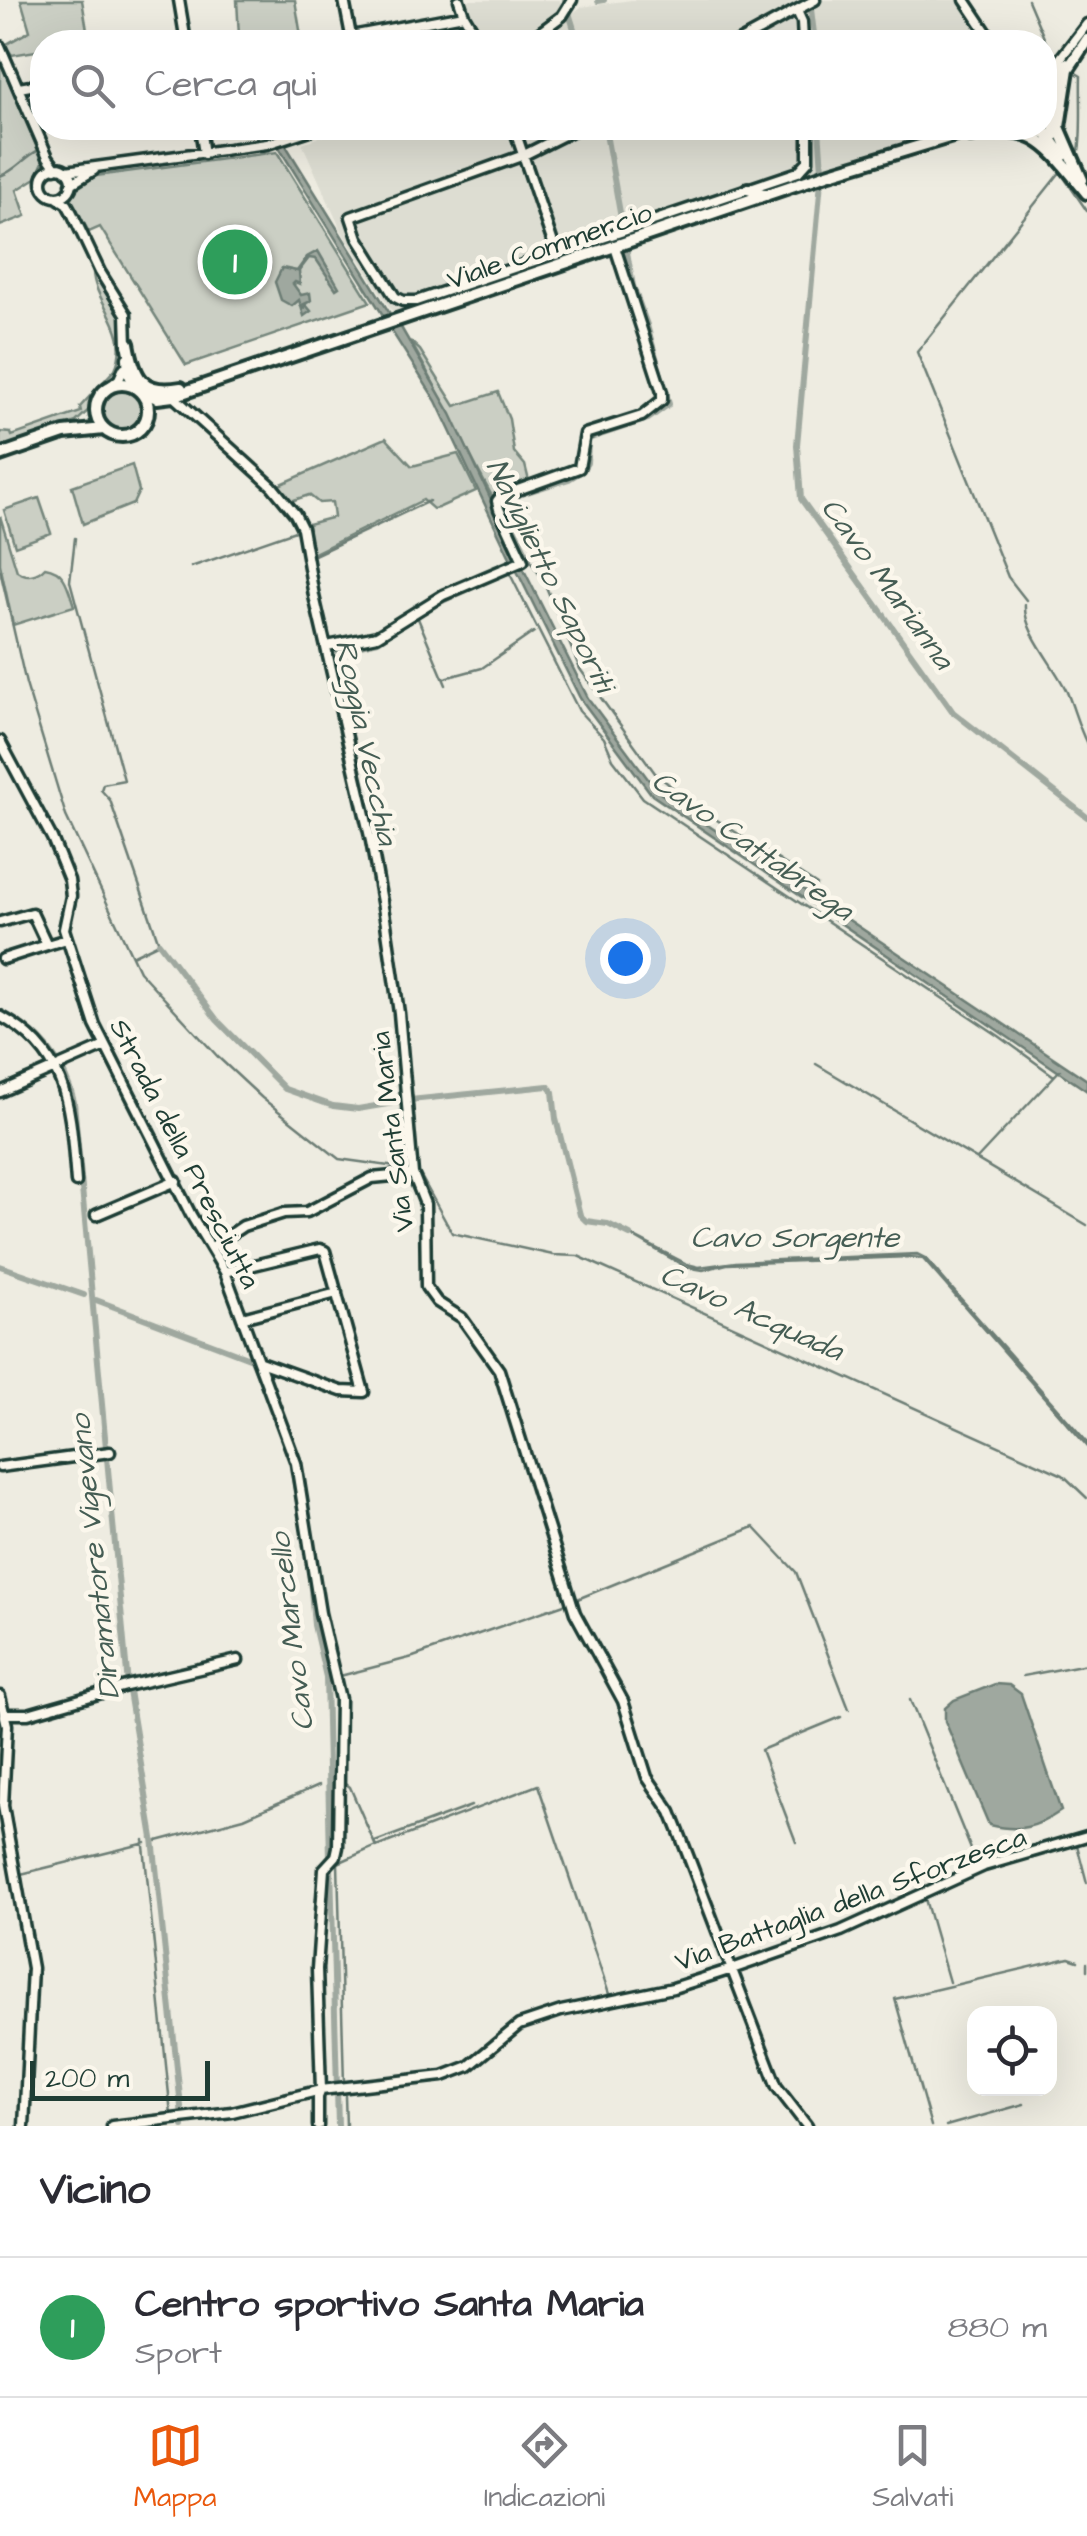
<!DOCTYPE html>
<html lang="it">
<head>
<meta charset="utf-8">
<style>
  body { margin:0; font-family:"Architects Daughter",sans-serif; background:#f7f7f7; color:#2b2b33 }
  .controls { position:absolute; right:30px; bottom:30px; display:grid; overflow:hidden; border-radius:20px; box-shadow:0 10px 40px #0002 }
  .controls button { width:90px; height:90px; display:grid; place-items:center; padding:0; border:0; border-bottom:2px solid #e1e1e2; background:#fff; color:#2b2b33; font:50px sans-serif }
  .scale { position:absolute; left:30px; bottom:25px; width:180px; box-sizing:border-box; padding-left:10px; border:5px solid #1f3d34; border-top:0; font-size:28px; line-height:35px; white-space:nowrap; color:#1f3d34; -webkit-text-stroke:8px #fbf7ec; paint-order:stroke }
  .you { position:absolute; left:625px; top:958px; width:35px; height:35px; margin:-25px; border:8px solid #fff; border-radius:50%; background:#1a73e8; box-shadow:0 0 0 15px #1a73e833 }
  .badge { display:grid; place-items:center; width:65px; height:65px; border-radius:50%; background:#ea580c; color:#fff; font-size:32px; font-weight:700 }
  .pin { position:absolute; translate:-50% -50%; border:5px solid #fff; box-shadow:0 2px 10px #0006 }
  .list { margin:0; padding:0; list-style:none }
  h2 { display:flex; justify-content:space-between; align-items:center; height:130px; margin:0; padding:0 40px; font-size:42px }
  h2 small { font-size:32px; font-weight:400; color:#7c7c81 }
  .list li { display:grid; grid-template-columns:65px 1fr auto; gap:30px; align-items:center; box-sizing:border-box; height:140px; padding:0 40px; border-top:2px solid #e1e1e2 }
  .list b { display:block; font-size:38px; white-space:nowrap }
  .list p { margin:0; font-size:32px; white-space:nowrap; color:#7c7c81 }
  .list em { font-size:32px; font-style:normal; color:#7c7c81 }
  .icon { flex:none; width:55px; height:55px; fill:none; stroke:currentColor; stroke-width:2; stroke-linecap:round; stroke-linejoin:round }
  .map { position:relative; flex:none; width:1087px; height:2126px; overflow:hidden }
  .search { position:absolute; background:#fff; box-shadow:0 10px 40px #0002; left:30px; right:30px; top:30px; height:110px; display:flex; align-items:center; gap:25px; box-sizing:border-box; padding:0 35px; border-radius:40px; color:#7c7c81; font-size:38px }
  .sheet { height:270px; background:#fff }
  nav { display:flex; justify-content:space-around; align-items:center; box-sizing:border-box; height:140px; border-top:2px solid #e1e1e2; background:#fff; font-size:28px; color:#7c7c81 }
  nav a { display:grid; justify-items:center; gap:5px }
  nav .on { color:#ea580c }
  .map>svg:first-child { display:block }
  .built { fill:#ddddd2 }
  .green { fill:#cbcfc4; stroke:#75867c; stroke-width:2.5 }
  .water { fill:#9fa89f; stroke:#6c7d74; stroke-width:2.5 }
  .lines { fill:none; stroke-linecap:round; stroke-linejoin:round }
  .stream { stroke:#6c7d74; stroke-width:2.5 }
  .canal { stroke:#9fa89f; stroke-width:6 }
  .minor-casing { stroke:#1f3d34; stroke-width:15 }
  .major-casing { stroke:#1f3d34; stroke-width:18 }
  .minor { stroke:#fbf7ec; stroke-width:8 }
  .major { stroke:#fbf7ec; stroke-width:10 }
  .labels { text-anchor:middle; stroke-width:9; stroke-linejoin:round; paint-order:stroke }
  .street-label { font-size:28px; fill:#1f3d34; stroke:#fbf7ec }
  .water-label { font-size:30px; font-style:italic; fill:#455d54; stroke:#fbf7ec }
</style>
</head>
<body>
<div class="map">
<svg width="1087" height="2126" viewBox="0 0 1087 2126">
  <rect width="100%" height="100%" fill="#eeece1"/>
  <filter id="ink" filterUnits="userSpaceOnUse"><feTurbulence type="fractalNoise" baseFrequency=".01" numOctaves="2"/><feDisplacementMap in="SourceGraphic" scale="20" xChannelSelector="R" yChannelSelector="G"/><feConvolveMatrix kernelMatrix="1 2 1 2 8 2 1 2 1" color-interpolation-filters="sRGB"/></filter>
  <g filter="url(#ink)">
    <path class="built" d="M 461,0 L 560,0 L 562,6 L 516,42 L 484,42 Z
      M 631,0 L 961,0 L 987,42 L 535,42 L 581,7 Z
      M 345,128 L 951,128 L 395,316 L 341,230 L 302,143 Z"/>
    <path class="green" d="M 21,0 L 82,0 L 89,42 L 42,42 L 42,50 L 12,55 L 5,45 L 30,31 Z
      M 237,0 L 295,0 L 302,42 L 289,42 L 285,34 C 271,28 265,38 253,41 L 239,36 Z
      M 462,19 L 471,33 L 422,42 L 334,42 Z
      M 0,61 L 43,162 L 36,178 L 17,190 L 26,216 L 0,226 Z
      M 277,152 L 370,302 L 186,365 L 100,227 L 89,232 L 71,200 L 76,189 L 96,176 Z
      M 93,272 L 123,321 L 123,360 L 117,378 L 104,387 L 91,408 L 76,422 L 0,448 L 0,432 L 11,433 L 12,436 L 81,412 L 80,407 L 115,369 C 133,330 94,303 93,272 Z
      M 410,341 L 420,350 L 455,406 L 498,392 L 509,419 L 514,452 L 525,465 L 529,481 L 492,496 C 463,444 440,392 410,341 Z
      M101 410a21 21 0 1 1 42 0a21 21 0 1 1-42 0Z
      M 386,438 L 412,466 L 458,454 L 476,491 L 438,508 L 433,509 L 423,500 L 310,555 L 308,524 L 334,517 L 332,502 L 319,503 L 309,495 L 291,501 L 280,490 L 279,485 Z
      M 132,465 L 139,491 L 133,504 L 83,524 L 72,486 Z
      M 39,498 L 51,533 L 15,546 L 4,510 Z
      M 0,516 L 17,571 C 27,578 38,575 45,567 C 66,570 68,588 74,606 L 13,625 L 0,564 Z"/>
    <path class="water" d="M 285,144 L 392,317 L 386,320 L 278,146 Z
      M 318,251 L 339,287 L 336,289 L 316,259 L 309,258 L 299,271 L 300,284 L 295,282 L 293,284 L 301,295 L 310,293 L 311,301 L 302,305 L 304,308 L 306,305 L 311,311 L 304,316 L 299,300 L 292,306 L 281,300 L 275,282 L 282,268 L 297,271 L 307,257 Z
      M 399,324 L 451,414 L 520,561 L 513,564 L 436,401 L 389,327 Z
      M 522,566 L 588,698 L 657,791 L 1087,1080 L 1087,1091 L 652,795 L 580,698 L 516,569 Z
      M 627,1233 L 687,1264 L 699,1267 L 736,1262 L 917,1254 L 925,1258 L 1087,1442 L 1087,1446 L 923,1259 L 909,1257 L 727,1264 L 703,1270 L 686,1267 Z
      M 995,1684 L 1009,1685 L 1021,1694 L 1061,1811 C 1036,1828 1019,1832 989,1825 L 945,1721 L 945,1708 L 954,1700 Z"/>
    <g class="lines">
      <path class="stream" d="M 1028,0 L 1050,52
        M 1076,73 L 1081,76 C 1080,93 1083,143 1078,154
        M 1061,173 L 1087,211
        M 0,176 C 17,170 24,157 39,150
        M 75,538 L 70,581 L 124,780 L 103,784 L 101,790 L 110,800 L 159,943 L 132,956
        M 310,557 L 429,501
        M 529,558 L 544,582 L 580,669 L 655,773 L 694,805 L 817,885
        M 191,567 L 298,530
        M 0,570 L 26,684 L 66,816 L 139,971 L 219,1058 L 262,1098 L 339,1159 L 410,1169
        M 509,572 L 579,711 L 604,738 L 613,759 L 643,798 L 999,1036 L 1054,1076
        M 1026,600 L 1008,577 L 917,352 L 1061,171
        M 1025,605 C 1023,632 1056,667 1067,692 C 1074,709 1078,726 1087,744
        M 417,616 L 446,685
        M 445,678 L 482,668 L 534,632
        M 816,1064 L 1087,1225
        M 977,1159 L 1060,1070
        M 417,1169 L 452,1233 L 553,1255 L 578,1256 L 1063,1475 L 1087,1498
        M 575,1600 L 754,1527 L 796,1572 L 849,1709
        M 340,1676 L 413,1657 L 567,1603
        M 1023,1676 L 1087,1664
        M 910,1700 L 977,1864
        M 345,1783 L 350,1787 L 376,1847 L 538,1785 L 610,1997
        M 7,1795 L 21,1874 L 146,1843
        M 151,1838 L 153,1838
        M 144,1841 L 144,1840
        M 157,1841 L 244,1818 L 319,1785
        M 375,1842 L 471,1806
        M 796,1842 L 761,1750 L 841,1717
        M 144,1846 L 171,2115
        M 1053,1851 L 1077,1845 L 1087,1883
        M 925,1899 L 949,1982
        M 860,1927 L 973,1875
        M 1087,1963 L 1087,1970
        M 736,1989 L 772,2084
        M 641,1998 L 679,1992 L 720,1977
        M 344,2084 L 338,1863 L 374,1847
        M 779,2095 L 798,2121
        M 345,2096 L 346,2126
        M 931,2126 L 895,1999 L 1069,1958 L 1078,1961
        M 946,2126 L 1024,2104"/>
      <path class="canal" d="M 565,0 L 578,42
        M 598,1 L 604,0
        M 810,1 L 815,42
        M 819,128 L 822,170 L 797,445 L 801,499 L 953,712 L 1087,817
        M 206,431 L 227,450
        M 300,534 L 316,620
        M 528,560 L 529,558 L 504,508 L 505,499 L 569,479 L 582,471 L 587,463 L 588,439 L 648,419 L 669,404 L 647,325 L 633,286 L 605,128
        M 429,607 L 518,567
        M 326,653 L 378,641 L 402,625
        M 159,943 L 217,1020 L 285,1089 L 333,1106 L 358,1109 L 405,1101
        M 0,1011 C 38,1030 64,1060 74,1102 L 128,1685 L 153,1838 L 183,2126
        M 410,1100 L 548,1086 L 553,1092 L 556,1119 L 580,1215 L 586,1221 L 608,1224 L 630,1235
        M 0,1266 L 84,1295
        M 96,1300 L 252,1359 L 270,1402
        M 291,1461 L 309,1566 L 314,1625 L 326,1677 L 330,1859
        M 331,1866 L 338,2126"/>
      <defs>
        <path id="minor" d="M 179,0 L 186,42
          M 344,0 L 351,36 L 464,15
          M 459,0 L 464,15 L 480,42
          M 965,0 L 993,42
          M 797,11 L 802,22 L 803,42
          M 527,42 L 562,16 L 572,0
          M 738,42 L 815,0
          M 0,46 L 48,157 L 56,168
          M 1044,68 L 1059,60 L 1087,24
          M 19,88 L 42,84
          M 200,128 L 204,154
          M 514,128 L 557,255
          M 578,128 L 524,155 L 351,217 L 358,238 L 395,297 L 403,301 L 416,301 L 798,172 L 808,161 L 808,128
          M 940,135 L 959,128
          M42 182a15 15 0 1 1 30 0a15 15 0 1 1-30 0Z
          M 66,171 L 267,144 L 316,128
          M 71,184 L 94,170
          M 56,197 L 67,204 L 72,213 L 100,272 L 126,314 L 127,345
          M 127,358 L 128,374 L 136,387
          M 109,387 L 119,379 L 124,368
          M 173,396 L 272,486 L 295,514 L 302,528 L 314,596 L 371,841 L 386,924 L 399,1013 L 413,1174 L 425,1204 L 426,1287 L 437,1302 L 462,1318 L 499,1370 L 575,1613 L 623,1701 L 647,1777 L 671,1812 L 679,1832 L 777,2087 L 807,2126
          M 327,646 L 377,636 L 443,595 L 523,561 L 499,509 L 497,501 L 501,496 L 579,468 L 585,434 L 642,416 L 662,400 L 662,392 L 615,247
          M 0,741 L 52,838 L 69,880 L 71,896 L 64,929 L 95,1025 L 191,1215 L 225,1272 L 296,1463 L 320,1613 L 340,1699 L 338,1847 L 336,1856 L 324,1869 L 317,1969 L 321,2090 L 318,2097 L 318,2126
          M 0,922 L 32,913 L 47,945 L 67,939
          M 3,959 L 47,945
          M 0,1016 C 71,1054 70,1111 76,1182
          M 0,1092 L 105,1046
          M 96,1215 L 176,1181
          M 212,1247 L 243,1226 L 284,1213 L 307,1212 L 372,1178 L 413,1174
          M 225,1272 L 320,1249 L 325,1251 L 364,1392 L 341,1391 L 260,1362
          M 242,1318 L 337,1293
          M 0,1467 L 110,1452
          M 0,1696 L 7,1725 L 3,1806 L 32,1968 L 24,2126
          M 6,1714 L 28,1714 L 126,1686 L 238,1660
          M 112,2126 L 232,2112 L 321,2090 L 443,2076 L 469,2066 L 519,2025 L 561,2011 L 673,1988 L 732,1969 L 841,1931 L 984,1866 L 1087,1836"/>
        <path id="major" d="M 1044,80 L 1061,65
          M 1052,95 L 1066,64
          M 1052,108 L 1055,135
          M 1037,128 L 1048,135 L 1063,156
          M 970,136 C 1036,121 1048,146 1087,193
          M 1082,180 L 1059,127 L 1068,69 L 1087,40
          M 748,189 L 766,195
          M 128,343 C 134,377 141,395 181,388
          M96 410a26 26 0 1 1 52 0a26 26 0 1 1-52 0Z
          M 143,392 L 157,398 L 173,396 L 827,174 L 979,128
          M 0,455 L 64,433 L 104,429"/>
      </defs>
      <use href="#minor" class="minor-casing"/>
      <use href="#major" class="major-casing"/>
      <use href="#minor" class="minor"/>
      <use href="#major" class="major"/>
    </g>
  </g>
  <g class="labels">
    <g class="street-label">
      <text transform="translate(549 245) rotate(-19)" y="10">Viale Commercio</text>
      <text transform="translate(391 1132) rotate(-97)" y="10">Via Santa Maria</text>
      <text transform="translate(186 1153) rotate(63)" y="10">Strada della Presciutta</text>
      <text transform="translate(850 1898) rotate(-20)" y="10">Via Battaglia della Sforzesca</text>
    </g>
    <g class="water-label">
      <text transform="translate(551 575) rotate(64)" y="10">Naviglietto Saporiti</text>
      <text transform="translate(888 583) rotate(54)" y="10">Cavo Marianna</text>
      <text transform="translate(367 742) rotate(78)" y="10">Roggia Vecchia</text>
      <text transform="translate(753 845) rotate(35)" y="10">Cavo Cattabrega</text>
      <text x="795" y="1247">Cavo Sorgente</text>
      <text transform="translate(752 1312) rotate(24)" y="10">Cavo Acquada</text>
      <text transform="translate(94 1557) rotate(-96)" y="10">Diramatore Vigevano</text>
      <text transform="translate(291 1632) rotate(-97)" y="10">Cavo Marcello</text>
    </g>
  </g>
</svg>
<div class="controls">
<button><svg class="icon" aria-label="locate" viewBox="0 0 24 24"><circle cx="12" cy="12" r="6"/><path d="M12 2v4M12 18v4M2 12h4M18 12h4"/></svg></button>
</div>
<div class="scale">200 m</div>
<div class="you"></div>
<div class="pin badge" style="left:235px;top:262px;background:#2e9e5b">1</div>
<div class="search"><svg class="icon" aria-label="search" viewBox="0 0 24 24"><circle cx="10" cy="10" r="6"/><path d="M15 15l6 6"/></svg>Cerca qui</div>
</div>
<section class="sheet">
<h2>Vicino<small></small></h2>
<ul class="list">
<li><span class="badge" style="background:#2e9e5b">1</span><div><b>Centro sportivo Santa Maria</b><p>Sport</p></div><em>880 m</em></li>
</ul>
</section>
<nav>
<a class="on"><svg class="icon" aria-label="map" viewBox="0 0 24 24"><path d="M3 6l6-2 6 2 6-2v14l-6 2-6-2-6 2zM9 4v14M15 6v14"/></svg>Mappa</a>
<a><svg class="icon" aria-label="directions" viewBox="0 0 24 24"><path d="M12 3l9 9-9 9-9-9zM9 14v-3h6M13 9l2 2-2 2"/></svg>Indicazioni</a>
<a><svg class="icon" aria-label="saved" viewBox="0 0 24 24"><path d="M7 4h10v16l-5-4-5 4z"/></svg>Salvati</a>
</nav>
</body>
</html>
